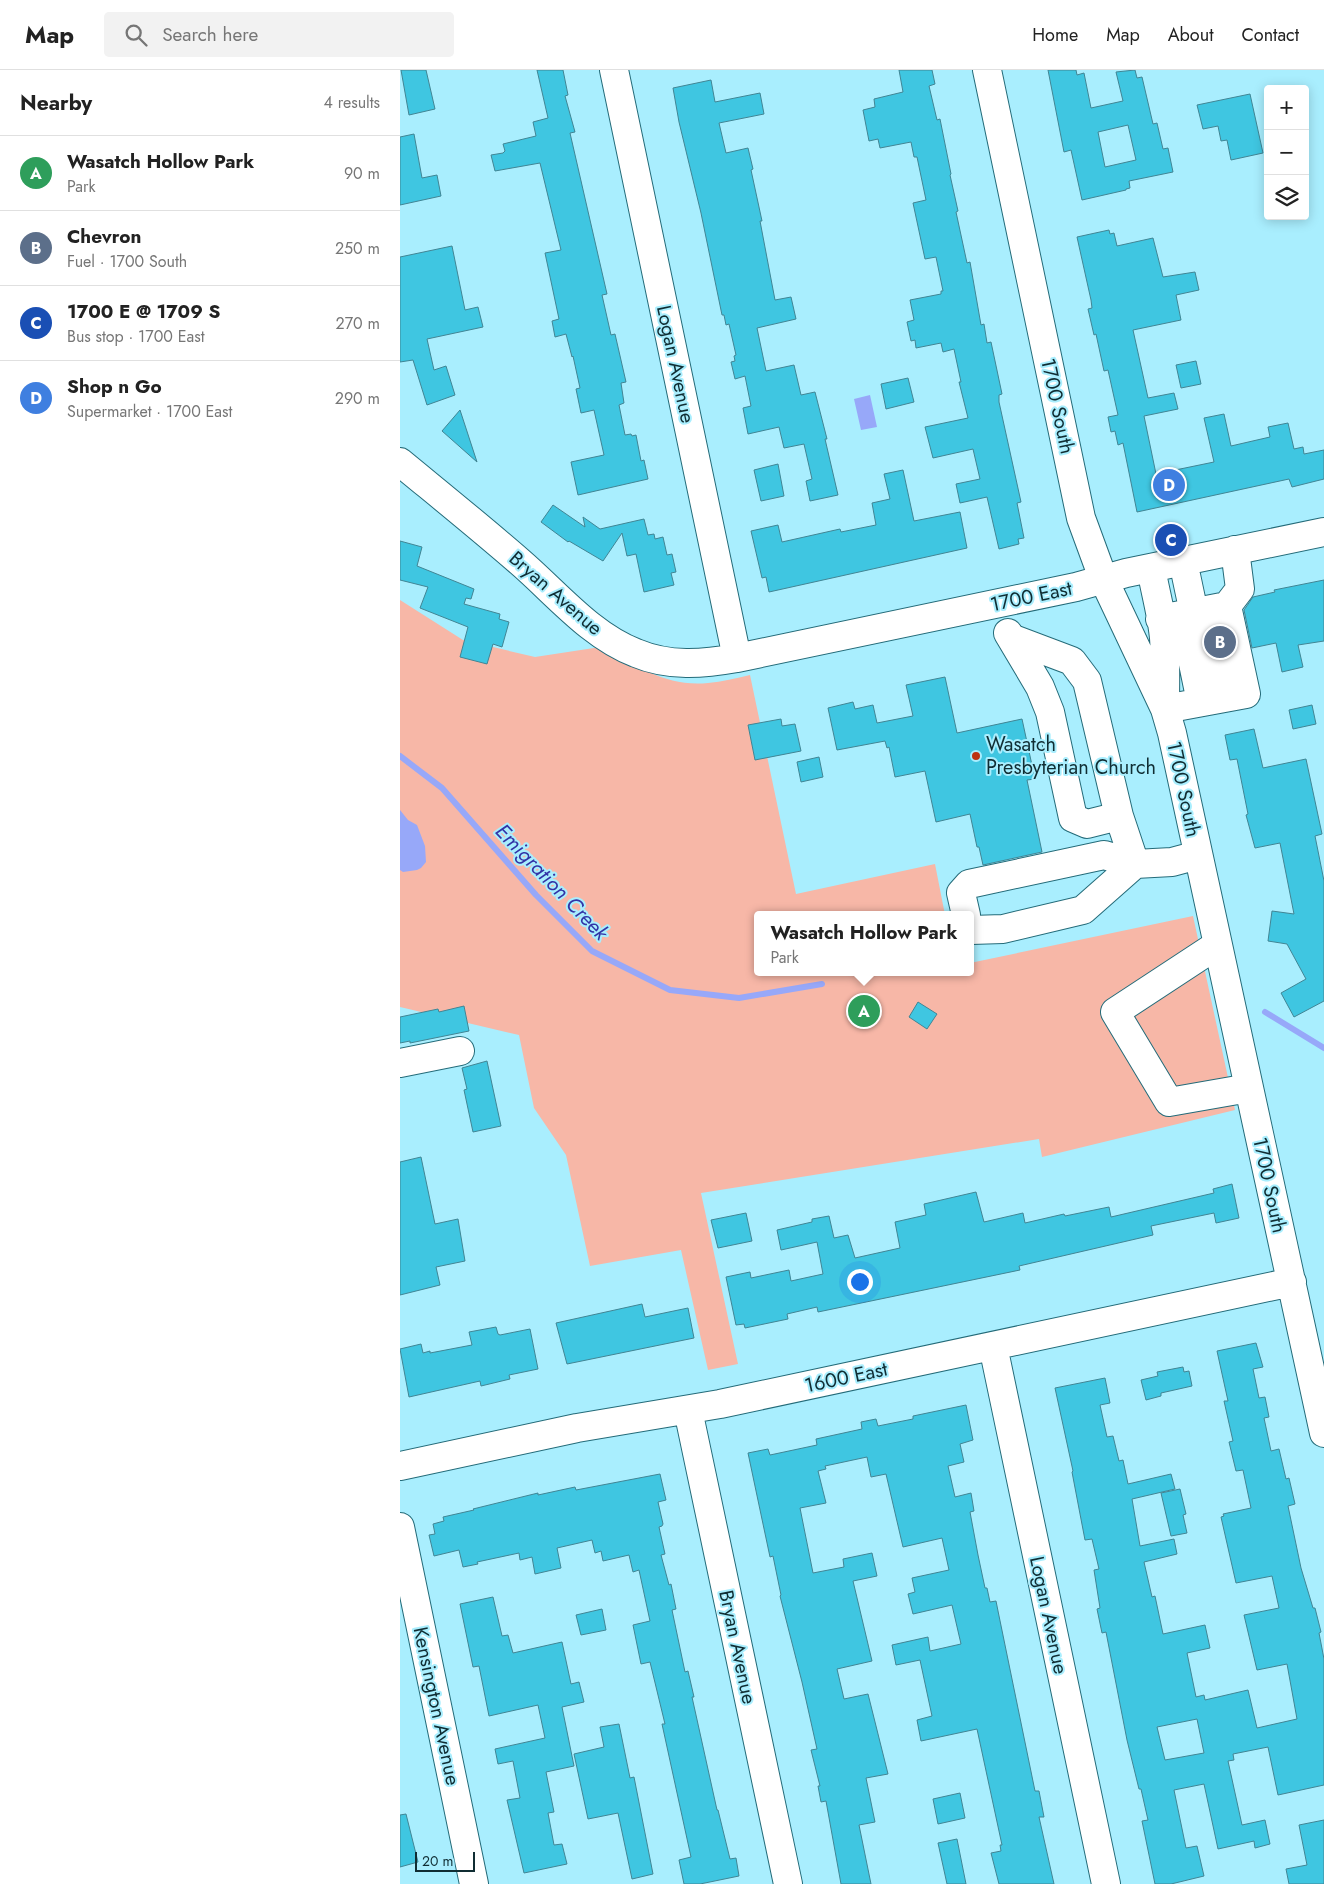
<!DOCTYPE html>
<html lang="en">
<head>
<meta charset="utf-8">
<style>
  body { margin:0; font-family:Jost,sans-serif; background:#f2f2f2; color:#222 }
  .controls { position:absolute; right:15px; top:15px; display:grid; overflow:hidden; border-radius:5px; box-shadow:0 2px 12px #0003 }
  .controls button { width:45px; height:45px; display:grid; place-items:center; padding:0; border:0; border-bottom:1px solid #e0e0e0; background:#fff; color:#222; font:25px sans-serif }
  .scale { position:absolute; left:15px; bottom:12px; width:60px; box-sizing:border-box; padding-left:5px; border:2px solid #102d33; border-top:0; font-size:14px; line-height:18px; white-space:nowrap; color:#102d33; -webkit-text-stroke:4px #a9eefe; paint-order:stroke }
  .you { position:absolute; left:459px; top:1211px; width:18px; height:18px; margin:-12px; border:4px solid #fff; border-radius:50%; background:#1a73e8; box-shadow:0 0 0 8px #1a73e833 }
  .badge { display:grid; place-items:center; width:32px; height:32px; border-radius:50%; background:#bd3210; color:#fff; font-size:16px; font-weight:700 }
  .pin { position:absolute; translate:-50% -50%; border:2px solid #fff; box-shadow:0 1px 5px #0006 }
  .popup { position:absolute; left:354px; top:841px; width:220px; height:65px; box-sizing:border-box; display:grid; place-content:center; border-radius:5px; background:#fff; filter:drop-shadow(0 1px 4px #0005); font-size:16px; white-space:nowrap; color:#767676 }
  .popup b { font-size:19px; color:#222 }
  .popup::after { content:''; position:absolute; left:50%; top:100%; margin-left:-10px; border:10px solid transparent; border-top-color:#fff }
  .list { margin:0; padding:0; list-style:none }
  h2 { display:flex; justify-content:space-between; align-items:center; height:65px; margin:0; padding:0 20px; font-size:21px }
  h2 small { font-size:16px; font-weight:400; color:#767676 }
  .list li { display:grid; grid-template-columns:32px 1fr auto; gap:15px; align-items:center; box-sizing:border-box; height:75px; padding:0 20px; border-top:1px solid #e0e0e0 }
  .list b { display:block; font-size:19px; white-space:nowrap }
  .list p { margin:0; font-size:16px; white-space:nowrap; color:#767676 }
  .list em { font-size:16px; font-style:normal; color:#767676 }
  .icon { flex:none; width:28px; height:28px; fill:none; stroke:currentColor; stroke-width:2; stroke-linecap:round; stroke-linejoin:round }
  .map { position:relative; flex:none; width:924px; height:1814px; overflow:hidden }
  header { display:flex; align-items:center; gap:30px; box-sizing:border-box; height:70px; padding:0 25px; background:#fff; border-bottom:1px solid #e0e0e0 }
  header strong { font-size:24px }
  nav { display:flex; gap:28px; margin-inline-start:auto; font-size:18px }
  .search { width:350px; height:45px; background:#f2f2f2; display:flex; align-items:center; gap:12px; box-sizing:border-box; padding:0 18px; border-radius:5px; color:#767676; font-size:19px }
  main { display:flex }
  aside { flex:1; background:#fff }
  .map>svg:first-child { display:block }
  .green { fill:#f7b7a7 }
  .water { fill:#97a8f9 }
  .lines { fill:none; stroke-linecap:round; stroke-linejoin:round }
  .stream { stroke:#97a8f9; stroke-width:6 }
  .building { fill:#3fc6e1; stroke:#418594; fill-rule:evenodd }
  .minor-casing { stroke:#246b79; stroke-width:30 }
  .minor { stroke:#fff; stroke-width:28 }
  .poi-dot { fill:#bd3210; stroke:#a9eefe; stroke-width:2 }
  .labels { text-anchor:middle; stroke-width:4; stroke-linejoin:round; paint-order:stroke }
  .street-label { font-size:20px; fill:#102d33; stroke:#a9eefe }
  .poi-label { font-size:20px; fill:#102d33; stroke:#a9eefe; text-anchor:start }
  .water-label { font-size:21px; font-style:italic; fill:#3234a6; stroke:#a9eefe }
</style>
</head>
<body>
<header>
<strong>Map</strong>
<div class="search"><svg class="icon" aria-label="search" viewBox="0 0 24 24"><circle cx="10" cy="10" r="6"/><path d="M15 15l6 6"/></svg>Search here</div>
<nav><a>Home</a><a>Map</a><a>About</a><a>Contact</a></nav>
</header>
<main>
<aside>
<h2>Nearby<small>4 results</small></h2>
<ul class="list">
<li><span class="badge" style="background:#2e9e5b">A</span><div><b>Wasatch Hollow Park</b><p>Park</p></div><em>90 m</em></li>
<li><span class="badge" style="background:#5c6f8a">B</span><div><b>Chevron</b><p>Fuel · 1700 South</p></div><em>250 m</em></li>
<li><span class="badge" style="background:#1a4fb4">C</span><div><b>1700 E @ 1709 S</b><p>Bus stop · 1700 East</p></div><em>270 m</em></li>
<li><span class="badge" style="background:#3f7fe0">D</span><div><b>Shop n Go</b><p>Supermarket · 1700 East</p></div><em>290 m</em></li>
</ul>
</aside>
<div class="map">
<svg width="924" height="1814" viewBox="0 0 924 1814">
  <rect width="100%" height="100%" fill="#a9eefe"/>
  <path class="green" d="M 0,530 L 63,570 L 135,587 L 207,576 C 238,598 268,617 308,613 C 322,612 336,608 350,605 L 396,824 L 535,794 L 545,845 L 358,845 L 358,902 L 570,902 L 570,893 L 793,846 L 835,1040 L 642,1087 L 639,1069 L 301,1123 L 338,1294 L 308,1300 L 281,1180 L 190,1196 L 166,1085 L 134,1038 L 119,965 L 0,937 Z"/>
  <path class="water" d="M 470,325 L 477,357 L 461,360 L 454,329 Z
    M 0,740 L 8,750 L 17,755 L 25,776 L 26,792 L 21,798 L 17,800 L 3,802 L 0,800 Z"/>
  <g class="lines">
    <path class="stream" d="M 0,686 L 42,718 L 136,825 L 192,881 L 270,920 L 339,928 L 422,914
      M 865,942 L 924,978"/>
  </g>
  <path class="building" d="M 1,0 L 26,0 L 35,39 L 9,45 Z
    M 137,0 L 163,0 L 168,25 L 165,26 L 175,62 L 170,63 L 207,224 L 202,225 L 211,265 L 215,264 L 226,312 L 221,313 L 224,333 L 219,335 L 225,365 L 231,364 L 232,366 L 236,365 L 241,391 L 244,390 L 248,409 L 178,425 L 171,392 L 204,385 L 194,340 L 181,343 L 176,319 L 180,318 L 173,286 L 172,287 L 166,264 L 155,267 L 152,251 L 159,249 L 145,183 L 161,180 L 140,93 L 95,101 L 91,85 L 103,83 L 105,81 L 103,74 L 136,66 L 133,52 L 148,48 Z
    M 499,0 L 532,0 L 535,14 L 529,16 L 537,50 L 540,49 L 551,104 L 550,105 L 558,141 L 556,142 L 567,193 L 570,192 L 581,255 L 584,254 L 587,273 L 591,272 L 602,324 L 599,325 L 599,332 L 621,432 L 617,433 L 624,468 L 618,469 L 619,474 L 599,479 L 587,427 L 560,433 L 556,414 L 580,409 L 573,379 L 533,388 L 525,357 L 568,348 L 559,312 L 561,312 L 554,279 L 543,282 L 541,273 L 516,278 L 515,270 L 511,271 L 507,252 L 514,250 L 510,230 L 541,224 L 541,221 L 543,221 L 536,187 L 525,189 L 513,133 L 526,130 L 517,87 L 514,87 L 511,72 L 480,78 L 478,69 L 469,71 L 463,40 L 475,37 L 474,29 L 503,22 Z
    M 648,0 L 676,0 L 677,5 L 684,3 L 691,38 L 723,31 L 716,2 L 735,0 L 737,8 L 742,7 L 753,54 L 757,53 L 763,79 L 768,78 L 773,102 L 729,111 L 730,118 L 726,119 L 726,120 L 682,130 L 671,80 L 664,82 ZM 728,55 L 736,90 L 705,97 L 698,62 Z
    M 311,10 L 315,32 L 360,23 L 364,44 L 319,53 L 326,83 L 348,78 L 353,99 L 351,100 L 362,151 L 360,151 L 375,230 L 391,227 L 396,249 L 357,258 L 366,301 L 394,295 L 401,325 L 415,322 L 427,369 L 425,369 L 438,425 L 410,431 L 406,411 L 412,409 L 404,374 L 384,378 L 379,357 L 348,364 L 343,338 L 351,336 L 345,306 L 335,309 L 331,292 L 335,291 L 334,286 L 336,285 L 329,254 L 326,255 L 324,245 L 322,245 L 301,143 L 279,52 L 273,18 Z
    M 850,24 L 863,83 L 831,90 L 827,70 L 821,71 L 818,56 L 803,59 L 797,35 Z
    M 14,64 L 22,108 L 37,105 L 41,126 L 0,135 L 0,67 Z
    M 709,160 L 710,164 L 714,163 L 717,176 L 753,168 L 763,207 L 795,202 L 799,220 L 776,225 L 781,250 L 733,260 L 748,328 L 774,323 L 778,339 L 744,346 L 756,404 L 814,392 L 804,348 L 824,344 L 831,376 L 870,367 L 868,357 L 888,353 L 894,379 L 903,377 L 904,384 L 924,380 L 924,409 L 892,417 L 889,409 L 737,442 L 723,373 L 718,375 L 715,361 L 711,362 L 708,347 L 718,345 L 708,300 L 704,301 L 696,264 L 694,265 L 688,239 L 692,238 L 691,230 L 677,167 Z
    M 52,176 L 65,240 L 78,237 L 83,257 L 27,269 L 34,300 L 46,296 L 55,325 L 27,335 L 13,290 L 0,292 L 0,187 Z
    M 796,291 L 801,314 L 781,318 L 776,295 Z
    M 508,308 L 514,332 L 486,339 L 481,314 Z
    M 60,340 L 77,392 L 42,361 Z
    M 378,394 L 384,426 L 361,431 L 354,400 Z
    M 503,400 L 514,451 L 560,442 L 567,478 L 369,522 L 366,507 L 362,508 L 351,461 L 378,455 L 382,472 L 440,459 L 441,462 L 476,455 L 472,433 L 490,429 L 484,404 Z
    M 153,435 L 185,457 L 183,447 L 200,459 L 244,449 L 248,465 L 254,464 L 255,469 L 263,467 L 267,485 L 272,484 L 276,502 L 271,503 L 274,515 L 244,522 L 236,484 L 227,486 L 222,463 L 203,491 L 169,471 L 168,472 L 141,452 Z
    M 0,471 L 22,477 L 17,496 L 74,519 L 71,529 L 66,528 L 64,534 L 100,544 L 99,549 L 109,552 L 102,577 L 93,574 L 87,594 L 60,587 L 68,557 L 20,538 L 28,517 L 0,510 Z
    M 924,510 L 924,571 L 898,575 L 903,597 L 882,602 L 876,573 L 852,578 L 844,540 L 853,527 L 875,522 L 874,520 Z
    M 545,607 L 557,663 L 622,649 L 635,709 L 627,710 L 642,782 L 583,795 L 579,777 L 577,777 L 570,744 L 536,752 L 525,701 L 495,707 L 489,677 L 487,678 L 485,671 L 437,680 L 428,638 L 453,632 L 455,639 L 473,635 L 477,653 L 513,646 L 506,615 Z
    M 912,635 L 916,654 L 893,659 L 889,640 Z
    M 381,649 L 382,656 L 395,654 L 401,681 L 355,690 L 348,655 Z
    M 854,659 L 863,698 L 906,689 L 922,764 L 915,766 L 924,811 L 924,931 L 894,947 L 881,923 L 906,909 L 887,874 L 868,871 L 872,841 L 894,844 L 880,773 L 855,778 L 846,745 L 848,744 L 837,689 L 830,690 L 825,665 Z
    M 419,687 L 423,707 L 401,712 L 397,692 Z
    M 518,932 L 537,944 L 527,959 L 509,947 Z
    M 64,936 L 69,961 L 10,973 L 10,971 L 0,973 L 0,947 L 38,939 L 39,942 Z
    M 87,991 L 101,1056 L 73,1062 L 64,1020 L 67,1019 L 62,998 Z
    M 21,1087 L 35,1154 L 58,1149 L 65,1191 L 36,1197 L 40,1215 L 0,1225 L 0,1092 Z
    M 832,1114 L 839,1148 L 816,1153 L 814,1143 L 751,1156 L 753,1165 L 619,1196 L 620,1200 L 418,1242 L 417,1237 L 387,1244 L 388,1249 L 345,1258 L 344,1254 L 336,1255 L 326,1207 L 350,1202 L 351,1208 L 389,1200 L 391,1211 L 423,1204 L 417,1172 L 381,1180 L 377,1160 L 412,1152 L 412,1149 L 429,1146 L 434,1168 L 448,1165 L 455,1188 L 500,1178 L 495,1152 L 526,1145 L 524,1134 L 576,1122 L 584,1152 L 623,1143 L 625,1153 L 664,1144 L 665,1146 L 709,1137 L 711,1147 L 814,1123 L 813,1119 Z
    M 346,1143 L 352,1171 L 318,1178 L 311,1150 Z
    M 242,1234 L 245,1247 L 288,1238 L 294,1268 L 167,1294 L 156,1253 Z
    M 96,1257 L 98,1264 L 100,1265 L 130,1259 L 138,1299 L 109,1305 L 110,1309 L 81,1316 L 80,1311 L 9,1327 L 0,1279 L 21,1274 L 23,1283 L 30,1281 L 30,1283 L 72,1275 L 69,1262 Z
    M 856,1273 L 863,1297 L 853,1299 L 859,1328 L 865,1327 L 869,1347 L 864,1348 L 871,1381 L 879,1379 L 886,1409 L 889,1408 L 895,1434 L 888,1436 L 901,1498 L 913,1538 L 915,1538 L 921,1562 L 919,1563 L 924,1589 L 924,1715 L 878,1725 L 868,1677 L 833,1684 L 834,1690 L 828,1691 L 842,1755 L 865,1750 L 870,1774 L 855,1778 L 854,1771 L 818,1779 L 804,1714 L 774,1720 L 786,1778 L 797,1776 L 804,1806 L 771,1814 L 755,1814 L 742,1751 L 748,1750 L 741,1719 L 739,1719 L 727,1670 L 706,1562 L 702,1563 L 697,1539 L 700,1538 L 694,1500 L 699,1499 L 692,1469 L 685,1470 L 672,1402 L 673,1401 L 655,1318 L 705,1308 L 710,1333 L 700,1335 L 707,1367 L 713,1366 L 719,1391 L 723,1390 L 728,1414 L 771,1404 L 775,1419 L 732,1429 L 740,1476 L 774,1469 L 777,1484 L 744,1492 L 752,1527 L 755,1526 L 763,1564 L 805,1555 L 810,1578 L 787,1583 L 796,1627 L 804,1625 L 805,1630 L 848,1620 L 857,1658 L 897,1649 L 887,1594 L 857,1600 L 844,1545 L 879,1538 L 872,1506 L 836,1513 L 821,1447 L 824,1446 L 823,1444 L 851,1438 L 843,1400 L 836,1401 L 829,1372 L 833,1371 L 824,1331 L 828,1331 L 817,1281 ZM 797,1649 L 804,1683 L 765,1690 L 757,1657 Z
    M 783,1297 L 784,1302 L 789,1301 L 792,1316 L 761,1323 L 761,1326 L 746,1330 L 741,1310 L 758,1306 L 757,1302 Z
    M 566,1335 L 573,1370 L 560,1374 L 564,1392 L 548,1396 L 555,1427 L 571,1423 L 574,1441 L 570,1442 L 578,1485 L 585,1518 L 587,1518 L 590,1532 L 596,1531 L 598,1541 L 635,1721 L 639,1721 L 644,1747 L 639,1747 L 654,1814 L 599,1814 L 591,1783 L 601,1781 L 600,1775 L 602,1775 L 577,1659 L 521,1671 L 517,1650 L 532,1646 L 520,1590 L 496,1595 L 492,1575 L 528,1567 L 530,1581 L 561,1574 L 552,1535 L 513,1544 L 508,1524 L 515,1522 L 512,1508 L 549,1500 L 542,1468 L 503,1477 L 486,1404 L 471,1407 L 467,1387 L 425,1396 L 426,1399 L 418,1401 L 426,1433 L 400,1438 L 413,1503 L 444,1497 L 443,1489 L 472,1483 L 477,1506 L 453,1511 L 472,1591 L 437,1599 L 444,1629 L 468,1624 L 488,1704 L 466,1708 L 475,1752 L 459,1755 L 471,1814 L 441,1814 L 426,1731 L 421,1732 L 418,1716 L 420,1716 L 411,1680 L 417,1679 L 402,1612 L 380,1526 L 381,1525 L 373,1486 L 370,1487 L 348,1383 L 368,1379 L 370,1385 L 417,1375 L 416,1369 L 462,1359 L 461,1352 L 476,1349 L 478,1356 L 513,1349 L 513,1346 Z
    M 260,1404 L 266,1430 L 258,1432 L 263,1454 L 262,1456 L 259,1457 L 265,1484 L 261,1485 L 269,1515 L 271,1514 L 276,1539 L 272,1540 L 285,1602 L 288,1601 L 294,1627 L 292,1627 L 317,1740 L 318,1740 L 330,1789 L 336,1788 L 339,1806 L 300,1814 L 284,1814 L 279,1790 L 291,1787 L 262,1654 L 265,1654 L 250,1592 L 241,1594 L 233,1555 L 250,1551 L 239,1500 L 233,1502 L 229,1485 L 203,1491 L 201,1481 L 195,1483 L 192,1470 L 157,1478 L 161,1498 L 135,1504 L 132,1487 L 120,1490 L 119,1483 L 77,1492 L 78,1494 L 63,1497 L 59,1480 L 34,1486 L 29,1465 L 35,1464 L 33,1454 L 44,1451 L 43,1447 L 74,1440 L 73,1439 L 138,1423 L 138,1425 L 175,1417 L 176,1420 Z
    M 780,1419 L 786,1444 L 783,1445 L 787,1463 L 771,1466 L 761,1423 Z
    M 93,1527 L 102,1566 L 108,1565 L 113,1583 L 162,1572 L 171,1614 L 179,1612 L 184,1632 L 162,1637 L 174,1696 L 146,1702 L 154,1742 L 148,1743 L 154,1775 L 162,1774 L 167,1794 L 124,1803 L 107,1730 L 120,1728 L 113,1691 L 98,1694 L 95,1679 L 145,1668 L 138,1635 L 89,1646 L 79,1596 L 73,1597 L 60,1534 Z
    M 202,1539 L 206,1560 L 181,1565 L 176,1545 Z
    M 219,1654 L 230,1708 L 234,1707 L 253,1804 L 232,1809 L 218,1743 L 188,1749 L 174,1684 L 204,1677 L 200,1657 Z
    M 560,1723 L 565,1748 L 538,1754 L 533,1729 Z
    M 6,1744 L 18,1792 L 0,1797 L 0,1745 Z
    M 924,1750 L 924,1814 L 889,1814 L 886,1799 L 907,1795 L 899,1755 Z
    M 557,1769 L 566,1814 L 547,1814 L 538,1773 Z"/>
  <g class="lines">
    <defs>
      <path id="minor" d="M 214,0 L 337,588
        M 587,0 L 681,448 L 703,508 L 765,639 L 772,663 L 924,1363
        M 0,392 C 40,425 81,458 120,492 C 157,524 190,565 236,583 C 269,597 303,594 337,588 L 676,517 L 726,503 L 924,462
        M 783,491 L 794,543
        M 751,498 C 755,521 762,545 764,568 C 766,591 765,615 765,639 L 846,624 L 827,536 L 760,549
        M 827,536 L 840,519 L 835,480
        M 802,541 L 822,628
        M 783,545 L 801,632
        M 608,563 L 640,617 L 650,642 L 673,748 L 687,754 L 719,746
        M 611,568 L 672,591 L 687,611 L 719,746 L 735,794
        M 566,845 L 561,823 L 569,814 L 704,785 L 735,794 L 772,792 L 798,785
        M 570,858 L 571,860 L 603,859 L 683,840 L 735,794
        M 817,875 L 715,942 L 769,1032 L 849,1018
        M 0,993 L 60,981
        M 593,1276 L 706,1814
        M 288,1340 L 388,1814
        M 0,1396 L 177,1358 L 320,1334 L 892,1212
        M 0,1457 L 74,1814"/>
    </defs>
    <use href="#minor" class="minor-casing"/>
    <use href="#minor" class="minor"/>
  </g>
  <circle class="poi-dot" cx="576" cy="686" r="5"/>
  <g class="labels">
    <g class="street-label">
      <text transform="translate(276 294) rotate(78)" y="7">Logan Avenue</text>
      <text transform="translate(658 336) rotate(78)" y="7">1700 South</text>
      <text transform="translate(156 523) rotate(41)" y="7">Bryan Avenue</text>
      <text transform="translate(631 526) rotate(-12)" y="7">1700 East</text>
      <text transform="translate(784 719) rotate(78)" y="7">1700 South</text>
      <text transform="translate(870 1115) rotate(78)" y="7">1700 South</text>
      <text transform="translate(446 1307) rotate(-12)" y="7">1600 East</text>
      <text transform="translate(649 1545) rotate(78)" y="7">Logan Avenue</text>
      <text transform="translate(338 1577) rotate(78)" y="7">Bryan Avenue</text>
      <text transform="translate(37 1636) rotate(78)" y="7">Kensington Avenue</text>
    </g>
    <g class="poi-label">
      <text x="586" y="681">Wasatch<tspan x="586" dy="23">Presbyterian Church</tspan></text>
    </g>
    <g class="water-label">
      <text transform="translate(152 812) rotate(46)" y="7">Emigration Creek</text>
    </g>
  </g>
</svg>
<div class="controls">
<button>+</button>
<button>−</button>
<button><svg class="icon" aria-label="layers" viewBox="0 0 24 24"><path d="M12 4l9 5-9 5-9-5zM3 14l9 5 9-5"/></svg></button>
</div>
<div class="scale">20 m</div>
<div class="you"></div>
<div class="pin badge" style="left:464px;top:941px;background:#2e9e5b">A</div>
<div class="popup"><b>Wasatch Hollow Park</b>Park</div>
<div class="pin badge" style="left:820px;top:572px;background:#5c6f8a">B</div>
<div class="pin badge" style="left:771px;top:470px;background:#1a4fb4">C</div>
<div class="pin badge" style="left:769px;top:415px;background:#3f7fe0">D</div>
</div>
</main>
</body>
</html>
